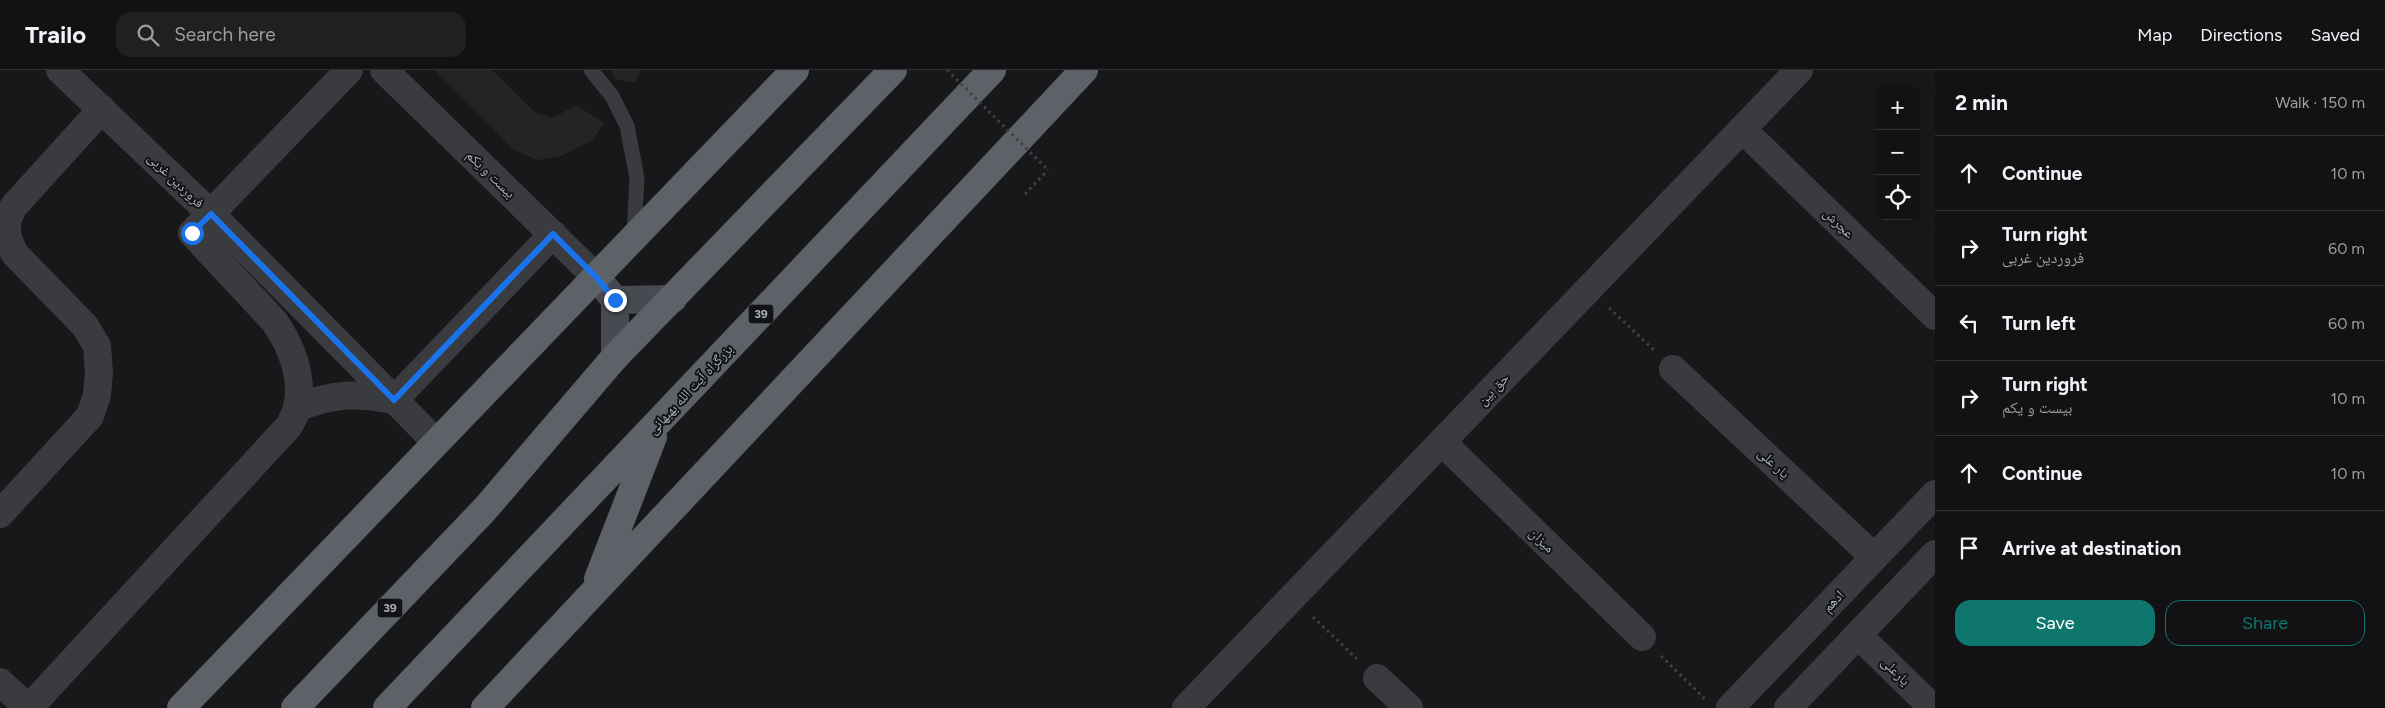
<!DOCTYPE html>
<html lang="en">
<head>
<meta charset="utf-8">
<style>
  body { margin:0; font-family:Figtree,"Noto Naskh Arabic",sans-serif; background:#1f2022; color:#f1f3f6 }
  .controls { position:absolute; right:15px; top:15px; display:grid; overflow:hidden; border-radius:10px; box-shadow:0 5px 20px #0002 }
  .controls button { width:45px; height:45px; display:grid; place-items:center; padding:0; border:0; border-bottom:1px solid #313234; background:#121214; color:#f1f3f6; font:25px sans-serif }
  .stop { position:absolute; width:15px; height:15px; margin:-11px; border:4px solid #1a73e8; border-radius:50%; background:#fff }
  .stop.end { background:#1a73e8; border-color:#fff; box-shadow:0 1px 5px #0008 }
  .list { margin:0; padding:0; list-style:none }
  h2 { display:flex; justify-content:space-between; align-items:center; height:65px; margin:0; padding:0 20px; font-size:21px }
  h2 small { font-size:16px; font-weight:400; color:#9c9ea0 }
  .list li { display:grid; grid-template-columns:32px 1fr auto; gap:15px; align-items:center; box-sizing:border-box; height:75px; padding:0 20px; border-top:1px solid #313234 }
  .list b { display:block; font-size:19px; white-space:nowrap }
  .list p { margin:0; font-size:16px; white-space:nowrap; color:#9c9ea0 }
  .list em { font-size:16px; font-style:normal; color:#9c9ea0 }
  .actions { display:flex; gap:10px; padding:15px 20px }
  .actions a { flex:1; padding:11px 0; border:1px solid #0f766e; border-radius:15px; text-align:center; font-size:18px; color:#0f766e }
  .actions .main { background:#0f766e; color:#fff }
  .icon { flex:none; width:28px; height:28px; fill:none; stroke:currentColor; stroke-width:2; stroke-linecap:round; stroke-linejoin:round }
  .map { position:relative; flex:none; width:1935px; height:638px; overflow:hidden }
  header { display:flex; align-items:center; gap:30px; box-sizing:border-box; height:70px; padding:0 25px; background:#121214; border-bottom:1px solid #313234 }
  header strong { font-size:24px }
  nav { display:flex; gap:28px; margin-inline-start:auto; font-size:18px }
  .search { width:350px; height:45px; background:#1f2022; display:flex; align-items:center; gap:12px; box-sizing:border-box; padding:0 18px; border-radius:15px; color:#9c9ea0; font-size:19px }
  main { display:flex }
  aside { flex:1; background:#121214 }
  .map>svg:first-child { display:block }
  .built { fill:#242427 }
  .lines { fill:none; stroke-linecap:round; stroke-linejoin:round }
  .path { stroke:#3f4247; stroke-width:3; stroke-dasharray:2.5 4; stroke-linecap:butt }
  .service { stroke:#393b3f; stroke-width:15 }
  .minor { stroke:#393b3f; stroke-width:28 }
  .tertiary { stroke:#393b3f; stroke-width:28 }
  .secondary { stroke:#474a50; stroke-width:28 }
  .trunk { stroke:#5d6268; stroke-width:28 }
  .path-bridge { stroke:#3f4247; stroke-width:3; stroke-dasharray:2.5 4; stroke-linecap:butt }
  .route { stroke:#1a73e8; stroke-width:6 }
  .labels { text-anchor:middle; stroke-width:4; stroke-linejoin:round; paint-order:stroke }
  .shield { fill:#131315; stroke:#7d8289; stroke-width:1 }
  .shield-label { font-size:12px; font-weight:bold; fill:#aab2bb }
  .street-label { font-size:14px; fill:#aab2bb; stroke:#131315 }
</style>
</head>
<body>
<header>
<strong>Trailo</strong>
<div class="search"><svg class="icon" aria-label="search" viewBox="0 0 24 24"><circle cx="10" cy="10" r="6"/><path d="M15 15l6 6"/></svg>Search here</div>
<nav><a>Map</a><a>Directions</a><a>Saved</a></nav>
</header>
<main>
<div class="map">
<svg width="1935" height="638" viewBox="0 0 1935 638">
  <rect width="100%" height="100%" fill="#18181a"/>
  <path class="built" d="M 434,0 L 492,0 L 536,43 L 553,48 L 576,35 L 605,53 L 591,71 L 562,86 L 538,90 L 512,79 L 490,55 Z
    M 612,0 L 641,0 L 636,13 L 614,9 Z"/>
  <g class="lines">
    <path class="path" d="M 1025,124 L 1048,100
      M 1609,238 L 1654,280
      M 1313,547 L 1357,589
      M 1661,586 L 1705,629"/>
    <path class="service" d="M 591,0 L 612,26 L 627,56 L 637,108 L 634,165"/>
    <path class="minor" d="M 60,0 L 211,144 L 436,372
      M 384,0 L 597,208
      M 1742,59 L 1935,246
      M 1673,299 L 1874,487
      M 297,338 C 333,323 356,323 394,330 L 553,164
      M 1442,372 L 1642,567
      M 0,444 L 90,346 L 97,325 L 99,302 L 97,276 L 85,256 L 14,183 L 7,165 L 7,150 L 14,136 L 102,39
      M 1858,565 L 1933,638
      M 1377,608 L 1409,638
      M 0,612 L 28,638
      M 29,638 L 289,356 C 292,350 296,344 297,337 C 304,307 291,275 274,251 L 192,163 L 349,0
      M 1186,638 L 1799,0"/>
    <path class="tertiary" d="M 1730,638 L 1935,424
      M 1788,638 L 1935,484"/>
    <path class="secondary" d="M 597,208 L 615,230 L 615,287
      M 615,230 L 673,229"/>
    <path class="trunk" d="M 598,509 L 653,367
      M 181,638 L 795,0
      M 295,638 L 485,439 L 615,287 L 893,0
      M 387,638 L 992,0
      M 485,638 L 1084,0"/>
    <path class="path-bridge" d="M 947,0 L 1048,100"/>
  </g>
  <g class="lines">
    <path class="route" d="M 192,163 L 211,144 L 394,330 L 553,164 L 597,208 L 615,230"/>
  </g>
  <g class="labels">
    <g class="shield">
      <rect x="748.5" y="234.5" width="25" height="19" rx="4"/>
      <rect x="377.5" y="528.5" width="25" height="19" rx="4"/>
    </g>
    <g class="shield-label">
      <text x="761" y="248">39</text>
      <text x="390" y="542">39</text>
    </g>
    <g class="street-label">
      <text transform="translate(491 104) rotate(44)" y="5">بیست و یکم</text>
      <text transform="translate(176 110) rotate(44)" y="5">فروردین غربی</text>
      <text transform="translate(1839 153) rotate(44)" y="5">عچرش</text>
      <text transform="translate(690 319) rotate(-47)" y="5">بزرگراه آیت الله بهبهانی</text>
      <text transform="translate(1493 319) rotate(-46)" y="5">حق بین</text>
      <text transform="translate(1774 393) rotate(43)" y="5">یار علی</text>
      <text transform="translate(1542 470) rotate(44)" y="5">میزان</text>
      <text transform="translate(1833 531) rotate(-46)" y="5">ادهم</text>
      <text transform="translate(1896 601) rotate(45)" y="5">یارعلی</text>
    </g>
  </g>
</svg>
<div class="controls">
<button>+</button>
<button>−</button>
<button><svg class="icon" aria-label="locate" viewBox="0 0 24 24"><circle cx="12" cy="12" r="6"/><path d="M12 2v4M12 18v4M2 12h4M18 12h4"/></svg></button>
</div>
<div class="stop" style="left:192px;top:163px"></div>
<div class="stop end" style="left:615px;top:230px"></div>
</div>
<aside>
<h2>2 min<small>Walk · 150 m</small></h2>
<ul class="list">
<li><svg class="icon" aria-label="ahead" viewBox="0 0 24 24"><path d="M12 20V5M6 11l6-6 6 6"/></svg><div><b>Continue</b></div><em>10 m</em></li>
<li><svg class="icon" aria-label="right" viewBox="0 0 24 24"><path d="M7 20v-9h11M14 6l5 5-5 5"/></svg><div><b>Turn right</b><p>فروردین غربی</p></div><em>60 m</em></li>
<li><svg class="icon" aria-label="left" viewBox="0 0 24 24"><path d="M17 20v-9H6M10 6l-5 5 5 5"/></svg><div><b>Turn left</b></div><em>60 m</em></li>
<li><svg class="icon" aria-label="right" viewBox="0 0 24 24"><path d="M7 20v-9h11M14 6l5 5-5 5"/></svg><div><b>Turn right</b><p>بیست و یکم</p></div><em>10 m</em></li>
<li><svg class="icon" aria-label="ahead" viewBox="0 0 24 24"><path d="M12 20V5M6 11l6-6 6 6"/></svg><div><b>Continue</b></div><em>10 m</em></li>
<li><svg class="icon" aria-label="arrive" viewBox="0 0 24 24"><path d="M6 21V4h12l-3 4 3 4H6"/></svg><div><b>Arrive at destination</b></div></li>
</ul>
<div class="actions"><a class="main">Save</a><a>Share</a></div>
</aside>
</main>
</body>
</html>
